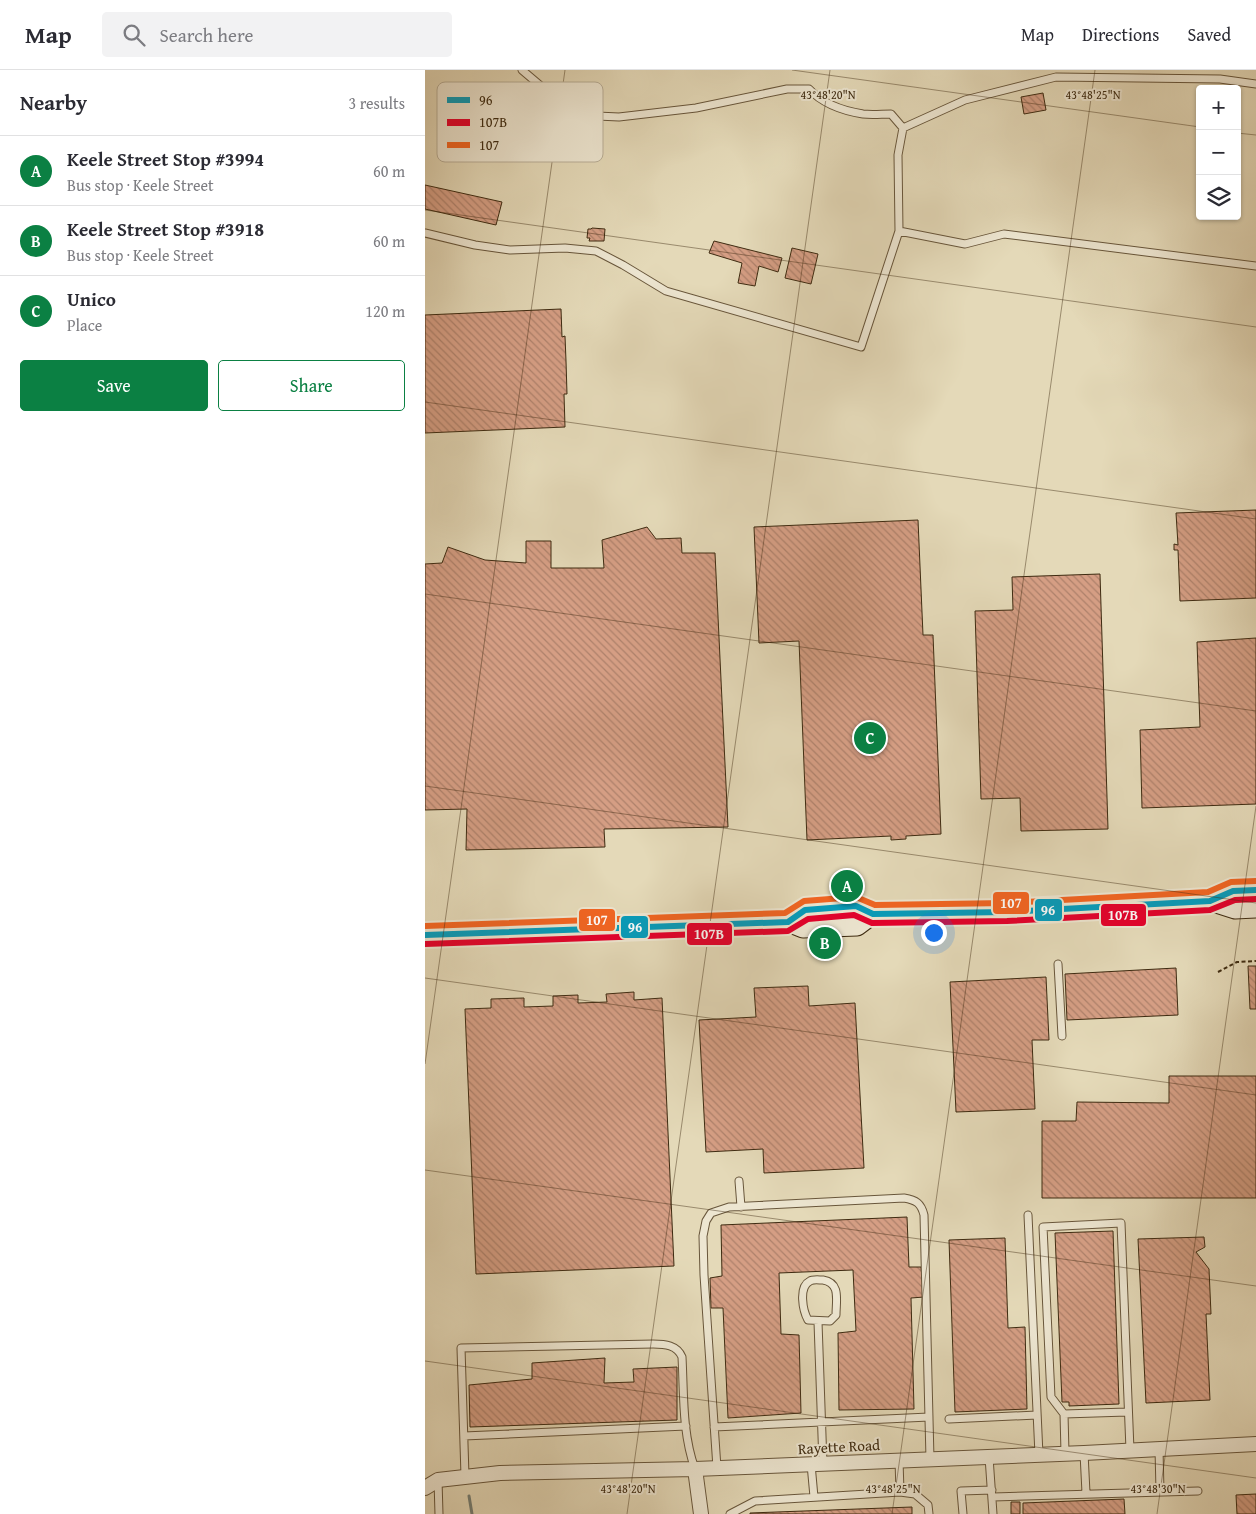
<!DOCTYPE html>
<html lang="en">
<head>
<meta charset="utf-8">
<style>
  body { margin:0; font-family:"Gentium Book Plus",serif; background:#f2f2f3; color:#2b2b33 }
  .controls { position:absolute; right:15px; top:15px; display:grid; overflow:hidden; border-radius:5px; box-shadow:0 1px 4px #0004 }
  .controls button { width:45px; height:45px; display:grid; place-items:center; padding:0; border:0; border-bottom:1px solid #e1e1e2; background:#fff; color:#2b2b33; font:25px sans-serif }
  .you { position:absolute; left:508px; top:862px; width:18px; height:18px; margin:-12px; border:4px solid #fff; border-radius:50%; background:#1a73e8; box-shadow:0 0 0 8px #1a73e833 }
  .badge { display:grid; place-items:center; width:32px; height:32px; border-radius:50%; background:#0b8043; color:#fff; font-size:16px; font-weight:700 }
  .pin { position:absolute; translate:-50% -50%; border:2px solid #fff; box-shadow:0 1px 5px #0006 }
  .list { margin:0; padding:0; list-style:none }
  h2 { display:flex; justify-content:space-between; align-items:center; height:65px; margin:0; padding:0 20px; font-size:21px }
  h2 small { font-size:16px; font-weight:400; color:#7c7c81 }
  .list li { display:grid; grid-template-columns:32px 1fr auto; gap:15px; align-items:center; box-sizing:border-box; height:70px; padding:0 20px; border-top:1px solid #e1e1e2 }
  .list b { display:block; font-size:19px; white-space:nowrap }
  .list p { margin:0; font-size:16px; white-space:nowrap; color:#7c7c81 }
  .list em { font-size:16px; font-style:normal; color:#7c7c81 }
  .actions { display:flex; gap:10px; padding:15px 20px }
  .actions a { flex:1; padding:11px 0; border:1px solid #0b8043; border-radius:5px; text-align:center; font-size:18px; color:#0b8043 }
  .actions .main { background:#0b8043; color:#fff }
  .icon { flex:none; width:28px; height:28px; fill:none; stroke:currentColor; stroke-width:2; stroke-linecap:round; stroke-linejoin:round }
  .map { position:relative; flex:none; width:831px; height:1444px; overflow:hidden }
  header { display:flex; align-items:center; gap:30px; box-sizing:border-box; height:70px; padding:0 25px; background:#fff; border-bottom:1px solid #e1e1e2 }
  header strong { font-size:24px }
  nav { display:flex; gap:28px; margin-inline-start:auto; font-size:18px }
  .search { width:350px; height:45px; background:#f2f2f3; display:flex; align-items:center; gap:12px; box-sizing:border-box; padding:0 18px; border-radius:5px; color:#7c7c81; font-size:19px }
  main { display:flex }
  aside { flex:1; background:#fff }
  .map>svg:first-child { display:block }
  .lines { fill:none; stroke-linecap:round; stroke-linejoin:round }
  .stream { stroke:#757f76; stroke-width:3 }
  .building { fill:url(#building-back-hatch); stroke:#3e2b11 }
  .service-casing { stroke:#68563b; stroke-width:9 }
  .minor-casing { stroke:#68563b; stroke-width:16 }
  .secondary-casing { stroke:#3e2b11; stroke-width:21 }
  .path { stroke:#3e2b11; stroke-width:2; stroke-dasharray:4 2.5; stroke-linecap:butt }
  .service { stroke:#ede6d1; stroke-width:7 }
  .minor { stroke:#ede6d1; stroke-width:14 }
  .secondary { stroke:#ede6d1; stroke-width:19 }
  .bus-1-casing { stroke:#ede6d1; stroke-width:10 }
  .bus-2-casing { stroke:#ede6d1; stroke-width:10 }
  .bus-3-casing { stroke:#ede6d1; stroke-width:10 }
  .bus-1 { stroke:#069cbb; stroke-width:6 }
  .bus-2 { stroke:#e4002b; stroke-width:6 }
  .bus-3 { stroke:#f26522; stroke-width:6 }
  .ticks { fill:none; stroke:#3e2b11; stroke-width:1; stroke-opacity:0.45 }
  .labels { text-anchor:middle; stroke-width:4; stroke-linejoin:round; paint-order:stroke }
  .street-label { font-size:15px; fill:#3e2b11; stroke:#ede6d1 }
  .key { fill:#ede6d1; stroke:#b8ae97; stroke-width:1 }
  .key-label { font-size:14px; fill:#3e2b11 }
  .ticks-label { font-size:12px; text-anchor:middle; fill:#3e2b11; stroke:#ede6d1; stroke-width:4; stroke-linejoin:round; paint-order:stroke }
  .line-badge { stroke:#ede6d1; stroke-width:2 }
  .badge-label { font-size:14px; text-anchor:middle; font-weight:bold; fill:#fff }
</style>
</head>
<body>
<header>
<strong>Map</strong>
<div class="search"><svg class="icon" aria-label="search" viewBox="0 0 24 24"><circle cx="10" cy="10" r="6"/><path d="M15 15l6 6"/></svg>Search here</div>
<nav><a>Map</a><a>Directions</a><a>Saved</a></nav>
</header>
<main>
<aside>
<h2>Nearby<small>3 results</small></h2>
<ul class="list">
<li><span class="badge">A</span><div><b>Keele Street Stop #3994</b><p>Bus stop · Keele Street</p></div><em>60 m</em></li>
<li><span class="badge">B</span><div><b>Keele Street Stop #3918</b><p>Bus stop · Keele Street</p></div><em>60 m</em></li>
<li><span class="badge">C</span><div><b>Unico</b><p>Place</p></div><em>120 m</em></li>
</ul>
<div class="actions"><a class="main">Save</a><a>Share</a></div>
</aside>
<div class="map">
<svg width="831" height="1444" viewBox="0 0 831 1444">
  <defs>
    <pattern id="building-back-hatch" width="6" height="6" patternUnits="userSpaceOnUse" patternTransform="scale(1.25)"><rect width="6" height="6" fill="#d59e84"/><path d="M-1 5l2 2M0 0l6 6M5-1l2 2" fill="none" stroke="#ae816b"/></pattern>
  </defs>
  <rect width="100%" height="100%" fill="#e4d9b8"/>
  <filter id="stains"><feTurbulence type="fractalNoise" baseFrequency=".004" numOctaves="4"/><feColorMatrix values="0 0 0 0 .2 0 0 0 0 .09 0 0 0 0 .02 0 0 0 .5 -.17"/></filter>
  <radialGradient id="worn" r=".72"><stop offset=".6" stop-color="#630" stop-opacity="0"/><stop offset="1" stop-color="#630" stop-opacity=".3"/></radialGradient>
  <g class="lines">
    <path class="stream" d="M 44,1426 L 47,1444"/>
  </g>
  <path class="building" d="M 618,23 L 621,40 L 599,44 L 596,27 Z
    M 0,115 L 77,132 L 71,155 L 0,139 Z
    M 167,158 L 180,159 L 179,171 L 164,171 L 165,168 L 162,168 L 163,159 L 166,159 Z
    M 289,171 L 357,188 L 353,202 L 334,196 L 330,216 L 313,213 L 317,193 L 284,183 Z
    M 367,178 L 393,184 L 386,214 L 360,208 Z
    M 136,239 L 137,267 L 140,266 L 141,291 L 142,324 L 139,324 L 140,357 L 0,363 L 0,245 Z
    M 831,440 L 831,528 L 755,531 L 753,480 L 749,480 L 749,474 L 753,475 L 751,443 Z
    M 493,450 L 498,565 L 508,565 L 516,764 L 481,766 L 481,769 L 466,770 L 466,766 L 382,770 L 374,571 L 334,573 L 329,457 Z
    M 222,457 L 231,469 L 256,468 L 257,483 L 290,483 L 303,757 L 179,759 L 180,777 L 41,780 L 42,739 L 0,740 L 0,494 L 17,493 L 23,477 L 60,490 L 101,493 L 101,471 L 126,471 L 126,498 L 179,498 L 177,470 Z
    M 675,504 L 683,759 L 596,761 L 595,728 L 556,729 L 550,541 L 588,540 L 587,507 Z
    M 831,568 L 831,734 L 717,738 L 715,660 L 775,657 L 772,572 Z
    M 823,896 L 831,896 L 831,939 L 825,939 Z
    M 751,898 L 753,945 L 642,950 L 640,904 Z
    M 621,907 L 624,970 L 607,970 L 610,1039 L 531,1042 L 525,912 Z
    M 383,916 L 384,936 L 430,933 L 439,1098 L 339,1103 L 338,1079 L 281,1082 L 274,950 L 331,947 L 329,918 Z
    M 209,922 L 209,930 L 237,928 L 249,1196 L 51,1204 L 40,939 L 66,938 L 66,929 L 99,928 L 99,937 L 128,936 L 128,926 L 153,925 L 153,933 L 182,932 L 181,924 Z
    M 744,1006 L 831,1006 L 831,1128 L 617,1128 L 617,1051 L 651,1051 L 652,1032 L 744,1033 Z
    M 482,1147 L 484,1197 L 496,1197 L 499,1227 L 486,1228 L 489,1339 L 414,1340 L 413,1263 L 431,1261 L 428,1200 L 354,1203 L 356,1264 L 374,1265 L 376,1343 L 303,1348 L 298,1238 L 286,1238 L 285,1208 L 297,1206 L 296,1155 Z
    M 688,1161 L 694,1334 L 644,1336 L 644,1332 L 637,1332 L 630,1163 Z
    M 779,1167 L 780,1177 L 771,1182 L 784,1199 L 786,1244 L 781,1244 L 785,1330 L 721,1333 L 713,1169 Z
    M 580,1168 L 583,1258 L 600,1257 L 602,1339 L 530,1342 L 524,1170 Z
    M 180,1288 L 179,1313 L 209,1312 L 208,1299 L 252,1297 L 252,1350 L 45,1357 L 44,1315 L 107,1309 L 107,1293 Z
    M 831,1424 L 831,1444 L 812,1444 L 811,1425 Z
    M 699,1429 L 700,1444 L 598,1444 L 598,1433 Z
    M 586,1432 L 595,1432 L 595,1444 L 586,1444 Z
    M 487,1437 L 487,1444 L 325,1444 L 325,1443 Z"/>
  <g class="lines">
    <defs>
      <path id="service" d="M 97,0 L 150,45 L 194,47 L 271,38 L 362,19 L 384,19 C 398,34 419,41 438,44 C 447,45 457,44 466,44 L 478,58
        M 474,161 L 540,174 L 579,164 L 831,196
        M 0,163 L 50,175 L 85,180 L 140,178 L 171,181 L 198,195 L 241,221 L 436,277 L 474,161 L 473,85 L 478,58 L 540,30 L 631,7 L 795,9 L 831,14
        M 633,894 L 637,966
        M 314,1111 L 316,1137
        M 603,1145 L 614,1385
        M 398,1210 C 416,1213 411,1230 411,1245 L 405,1251 L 383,1250 C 378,1241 373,1217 385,1211 C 388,1209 394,1210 398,1210 Z
        M 393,1252 L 398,1394
        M 702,1342 L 639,1344 L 626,1327 L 618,1157 L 696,1153 L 705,1380
        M 639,1344 L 640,1383
        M 524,1349 L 612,1345
        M 289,1357 L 504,1347
        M 39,1366 L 261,1356
        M 734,1379 L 735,1421
        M 659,1383 L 661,1423
        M 564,1387 L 568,1444
        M 474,1390 L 475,1422 L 490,1424 L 503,1435 L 504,1444
        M 386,1394 L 389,1427
        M 292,1398 L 279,1205 L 278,1166 L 281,1151 L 286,1143 L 304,1137 L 479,1128 C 491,1130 496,1133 499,1145 L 505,1389
        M 40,1406 L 36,1278 L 228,1274 C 240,1274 252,1275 257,1287 C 259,1324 257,1363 270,1399
        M 13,1410 L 14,1444
        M 568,1427 L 773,1421
        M 305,1444 L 330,1431 L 475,1422
        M 538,1444 L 536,1421 L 567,1420"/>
      <path id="minor" d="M 270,1399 L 276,1444
        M 0,1418 L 13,1410 L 75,1403 L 270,1399 L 659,1383 L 831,1374"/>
      <path id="secondary" d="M 785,831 L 810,839 L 831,838
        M 363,852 L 380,840 L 431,836 L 448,844 L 582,842 L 785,831 L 808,821 L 831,820
        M 0,865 L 363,852 L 378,858 L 432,856 L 448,844"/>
    </defs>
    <use href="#service" class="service-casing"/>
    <use href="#minor" class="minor-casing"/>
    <use href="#secondary" class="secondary-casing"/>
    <path class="path" d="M 793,902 L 812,892 L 831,891"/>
    <use href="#service" class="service"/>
    <use href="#minor" class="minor"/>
    <use href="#secondary" class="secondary"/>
    <defs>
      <path id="bus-1" d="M 0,865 L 363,852 L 380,840 L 431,836 L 448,844 L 582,842 L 785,831 L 808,821 L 831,820"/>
      <path id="bus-2" d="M 0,874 L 363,861 L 383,849 L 429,845 L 447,853 L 582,851 L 785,840 L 810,830 L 831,829"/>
      <path id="bus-3" d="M 0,856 L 360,843 L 379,831 L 431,827 L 450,835 L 582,833 L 783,822 L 806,812 L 831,811"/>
    </defs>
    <use href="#bus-1" class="bus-1-casing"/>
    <use href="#bus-2" class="bus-2-casing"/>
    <use href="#bus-3" class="bus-3-casing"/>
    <use href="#bus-1" class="bus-1"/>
    <use href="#bus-2" class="bus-2"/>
    <use href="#bus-3" class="bus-3"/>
  </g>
  <path class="ticks" d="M 367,0 L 775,57M 812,63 L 831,65M 0,140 L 831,257M 0,332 L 831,449M 0,524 L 831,641M 0,716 L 831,833M 0,908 L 831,1025M 0,994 L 140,0M 0,1100 L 831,1216M 0,1291 L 831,1408M 202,1444 L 405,0M 467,1444 L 670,0M 732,1444 L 831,736"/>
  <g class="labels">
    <g class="street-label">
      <text transform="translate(414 1377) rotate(-3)" y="5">Rayette Road</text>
    </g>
  </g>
  <rect x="12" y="12" width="166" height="80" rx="8" class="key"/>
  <rect x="22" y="27" width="23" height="6" fill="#069cbb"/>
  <rect x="22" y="49" width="23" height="7" fill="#e4002b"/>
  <rect x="22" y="72" width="23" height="6" fill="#f26522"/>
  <g class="key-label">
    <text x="54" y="35">96</text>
    <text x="54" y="57">107B</text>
    <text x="54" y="80">107</text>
  </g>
  <g class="ticks-label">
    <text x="403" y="29">43°48'20"N</text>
    <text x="668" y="29">43°48'25"N</text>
    <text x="203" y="1423">43°48'20"N</text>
    <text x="468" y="1423">43°48'25"N</text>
    <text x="733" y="1423">43°48'30"N</text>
  </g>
  <g class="line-badge">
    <rect x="567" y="821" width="38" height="24" rx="5" fill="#f26522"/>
    <rect x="609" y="828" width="29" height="24" rx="5" fill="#069cbb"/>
    <rect x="675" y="833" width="47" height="24" rx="5" fill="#e4002b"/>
    <rect x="153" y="838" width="38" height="24" rx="5" fill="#f26522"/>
    <rect x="195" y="845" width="29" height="24" rx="5" fill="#069cbb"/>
    <rect x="261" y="852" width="47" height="24" rx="5" fill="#e4002b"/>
  </g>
  <g class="badge-label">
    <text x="586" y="838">107</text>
    <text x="623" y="845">96</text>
    <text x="698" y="850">107B</text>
    <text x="172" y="855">107</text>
    <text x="210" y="862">96</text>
    <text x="284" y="869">107B</text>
  </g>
  <rect width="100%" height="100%" filter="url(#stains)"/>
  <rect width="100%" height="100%" fill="url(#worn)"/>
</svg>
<div class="controls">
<button>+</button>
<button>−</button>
<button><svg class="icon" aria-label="layers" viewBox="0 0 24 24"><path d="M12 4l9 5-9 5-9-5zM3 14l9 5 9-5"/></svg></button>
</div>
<div class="you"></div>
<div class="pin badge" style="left:422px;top:816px">A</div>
<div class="pin badge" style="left:400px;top:873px">B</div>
<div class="pin badge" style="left:445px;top:668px">C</div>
</div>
</main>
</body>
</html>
